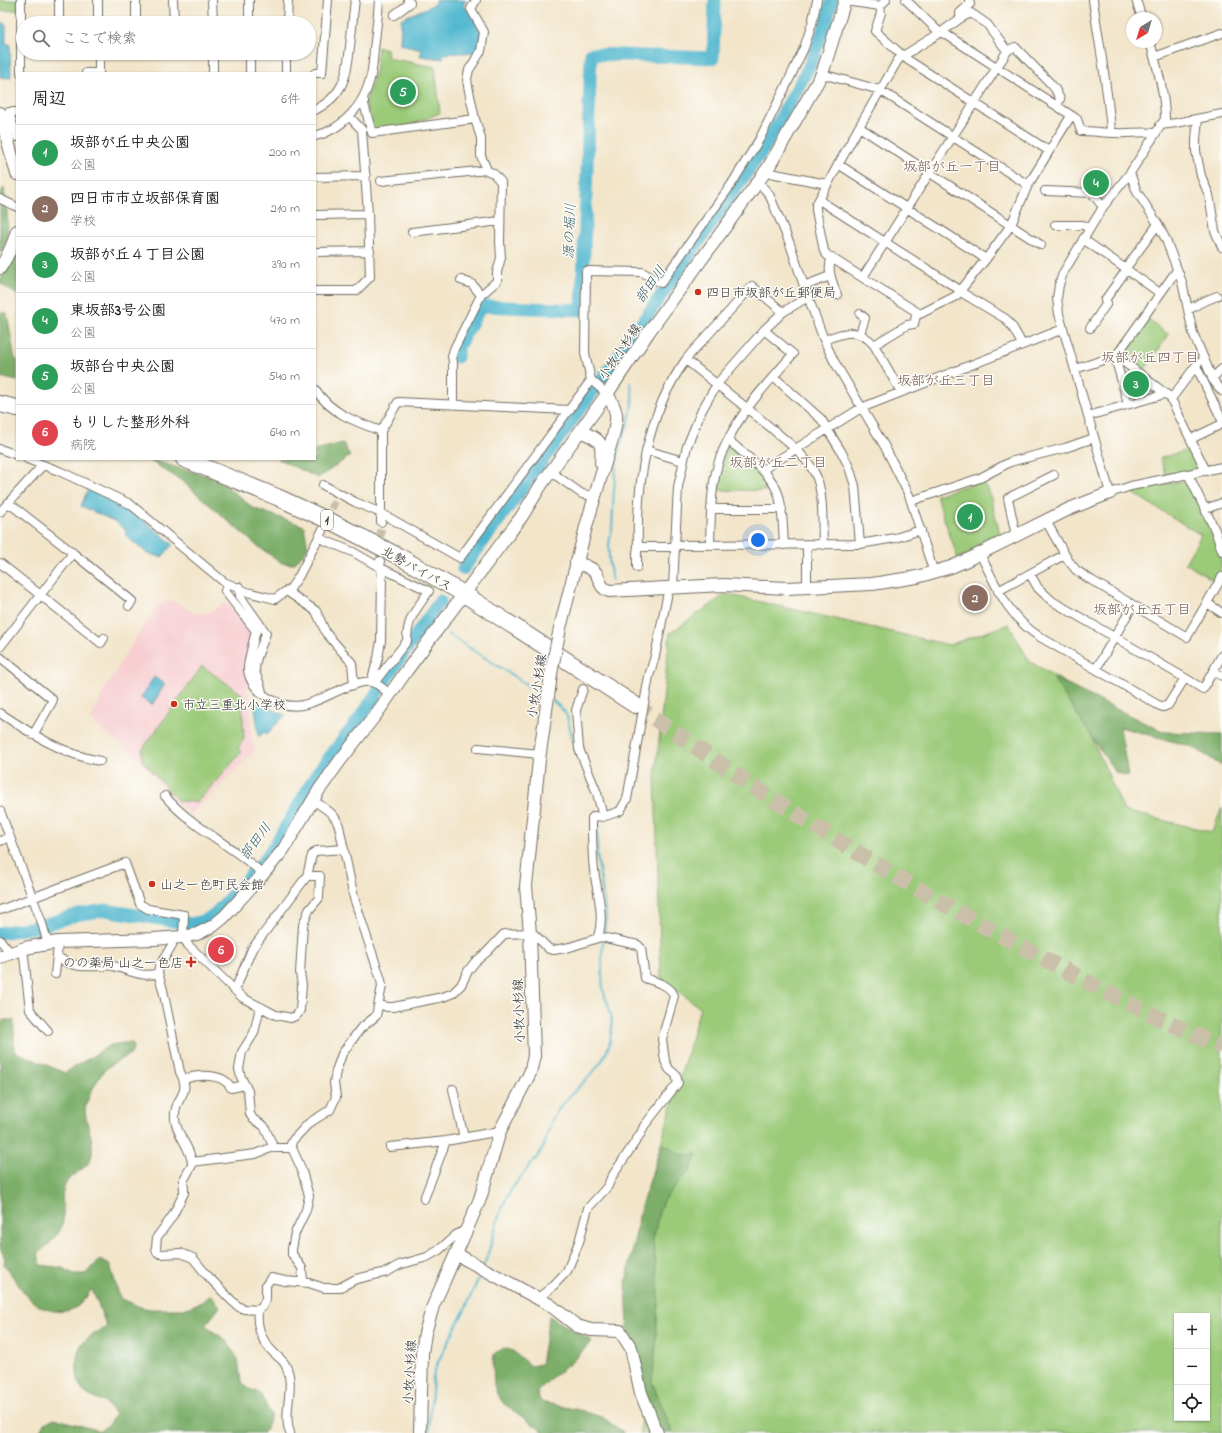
<!DOCTYPE html>
<html lang="ja">
<head>
<meta charset="utf-8">
<style>
  body { margin:0; font-family:"Indie Flower","Klee One",sans-serif; background:#f2f2f2; color:#202124 }
  .controls { position:absolute; right:12px; bottom:12px; display:grid; overflow:hidden; border-radius:0px; box-shadow:0 1px 3px #0004 }
  .controls button { width:36px; height:36px; display:grid; place-items:center; padding:0; border:0; border-bottom:1px solid #e0e0e0; background:#fff; color:#202124; font:20px sans-serif }
  .compass { position:absolute; left:1126px; top:12px; width:36px; height:36px; border-radius:50%; background:#fff; box-shadow:0 1px 3px #0004; rotate:218deg }
  .you { position:absolute; left:758px; top:540px; width:14px; height:14px; margin:-10px; border:3px solid #fff; border-radius:50%; background:#1a73e8; box-shadow:0 0 0 6px #1a73e833 }
  .badge { display:grid; place-items:center; width:26px; height:26px; border-radius:50%; background:#0f766e; color:#fff; font-size:13px; font-weight:700 }
  .pin { position:absolute; translate:-50% -50%; border:2px solid #fff; box-shadow:0 1px 4px #0006 }
  .list { margin:0; padding:0; list-style:none }
  h2 { display:flex; justify-content:space-between; align-items:center; height:52px; margin:0; padding:0 16px; font-size:17px }
  h2 small { font-size:13px; font-weight:400; color:#757577 }
  .list li { display:grid; grid-template-columns:26px 1fr auto; gap:12px; align-items:center; box-sizing:border-box; height:56px; padding:0 16px; border-top:1px solid #e0e0e0 }
  .list b { display:block; font-size:15px; white-space:nowrap }
  .list p { margin:0; font-size:13px; white-space:nowrap; color:#757577 }
  .list em { font-size:13px; font-style:normal; color:#757577 }
  .icon { flex:none; width:22px; height:22px; fill:none; stroke:currentColor; stroke-width:2; stroke-linecap:round; stroke-linejoin:round }
  .map { position:relative; flex:none; width:1222px; height:1433px; overflow:hidden }
  .search { position:absolute; background:#fff; box-shadow:0 1px 3px #0004; left:16px; top:16px; width:300px; height:44px; display:flex; align-items:center; gap:10px; box-sizing:border-box; padding:0 14px; border-radius:22px; color:#757577; font-size:15px }
  .panel { position:absolute; background:#fff; box-shadow:0 1px 3px #0004; left:16px; top:72px; width:300px; height:388px; border-radius:0px }
  .map>svg:first-child { display:block }
  .built { fill:#f7cfd3 }
  .green { fill:#9bca79; stroke:#637a52; fill-rule:evenodd }
  .forest { fill:#7cae69; stroke:#546c4a }
  .water { fill:#51b7cf; stroke:#3e717d }
  .lines { fill:none; stroke-linecap:round; stroke-linejoin:round }
  .stream { stroke:#51b7cf; stroke-width:2 }
  .river { stroke:#51b7cf; stroke-width:13 }
  .street-tunnel { stroke:#cac0aa; stroke-width:8; stroke-dasharray:8 4; stroke-linecap:butt }
  .highway-tunnel { stroke:#cac0aa; stroke-width:16; stroke-dasharray:16 8; stroke-linecap:butt }
  .street-casing { stroke:#716c63; stroke-width:10 }
  .secondary-casing { stroke:#716c63; stroke-width:14 }
  .highway-casing { stroke:#716c63; stroke-width:18 }
  .street { stroke:#fff; stroke-width:8 }
  .secondary { stroke:#fff; stroke-width:12 }
  .highway { stroke:#fff; stroke-width:16 }
  .secondary-bridge-casing { stroke:#716c63; stroke-width:14; stroke-linecap:butt }
  .secondary-bridge { stroke:#fff; stroke-width:12 }
  .poi-dot { fill:#c8321e; stroke:#fdfcf7; stroke-width:1.5 }
  .labels { text-anchor:middle; stroke-width:3; stroke-linejoin:round; paint-order:stroke }
  .shield { fill:#fdfcf7; stroke:#6a6a68; stroke-width:1 }
  .shield-label { font-size:12px; font-weight:bold; fill:#2b2b2b }
  .poi-label { font-size:13px; fill:#2b2b2b; stroke:#fdfcf7; text-anchor:start }
  .street-label { font-size:13px; fill:#2b2b2b; stroke:#fdfcf7 }
  .neighbourhood-label { font-size:14px; fill:#755854; stroke:#fdfcf7 }
  .water-label { font-size:14px; font-style:italic; fill:#385c64; stroke:#fdfcf7 }
</style>
</head>
<body>
<div class="map">
<svg width="1222" height="1433" viewBox="0 0 1222 1433">
  <rect width="100%" height="100%" fill="#fdfcf7"/>
  <filter id="ink" filterUnits="userSpaceOnUse"><feTurbulence type="fractalNoise" baseFrequency=".025" numOctaves="2"/><feDisplacementMap in="SourceGraphic" scale="8" xChannelSelector="R" yChannelSelector="G"/><feConvolveMatrix kernelMatrix="1 2 1 2 8 2 1 2 1" color-interpolation-filters="sRGB"/></filter>
  <filter id="wash" filterUnits="userSpaceOnUse"><feTurbulence type="fractalNoise" baseFrequency=".012" numOctaves="4" result="noise"/><feDisplacementMap in="SourceGraphic" scale="16" xChannelSelector="R" yChannelSelector="G"/><feGaussianBlur stdDeviation="0.9" result="paint"/><feColorMatrix in="noise" values="0 0 0 0 0 0 0 0 0 0 0 0 0 0 0 0 0 1.4 0 .05"/><feComposite in="paint" operator="in"/></filter>
  <g filter="url(#wash)">
    <rect width="100%" height="100%" fill="#f2e5ca"/>
    <path class="built" d="M 165,601 L 175,601 L 193,612 L 201,614 L 210,612 L 226,602 L 233,610 L 234,609 L 249,628 L 251,633 L 249,646 L 250,682 L 246,688 L 249,692 L 253,744 L 255,751 L 190,815 L 174,801 L 137,758 L 134,756 L 124,746 L 95,726 L 91,719 L 104,691 L 125,655 L 156,607 Z"/>
    <path class="green" d="M 0,0 L 18,0 L 18,10 L 0,11 Z
      M 378,47 L 387,49 L 388,58 L 435,67 L 440,113 L 408,126 L 373,130 L 366,105 L 367,97 L 375,73 Z
      M 1094,175 L 1097,177 L 1102,201 L 1093,189 Z
      M 1146,318 L 1169,335 L 1142,373 L 1122,356 L 1128,343 Z
      M 1132,373 L 1159,392 L 1130,402 L 1122,376 Z
      M 727,445 L 730,445 L 766,477 L 775,491 L 715,490 Z
      M 1193,449 L 1202,467 L 1166,476 L 1160,458 Z
      M 1187,480 C 1198,503 1217,535 1221,560 C 1222,567 1219,575 1215,581 L 1185,563 L 1201,535 L 1131,492 L 1141,488 Z
      M 981,481 L 989,491 L 1001,538 L 958,559 L 936,495 Z
      M 726,594 L 949,645 L 1009,624 L 1029,661 L 1069,685 L 1124,811 L 1212,832 L 1222,808 L 1222,1433 L 640,1433 L 648,1188 L 700,1008 L 661,978 L 655,779 L 670,633 ZM 1177,1316 L 1207,1316 L 1207,1418 L 1177,1418 Z
      M 202,666 L 242,694 L 244,739 L 238,748 L 242,752 L 197,802 L 178,801 L 142,760 L 142,750 Z"/>
    <path class="forest" d="M 4,188 C 6,207 13,237 0,253 L 0,193 Z
      M 17,250 L 17,295 L 0,283 L 0,280 Z
      M 0,313 L 7,313 L 15,359 L 17,360 L 17,381 L 0,377 Z
      M 343,443 L 350,456 L 318,478 L 278,459 L 315,459 L 315,450 Z
      M 147,459 L 218,479 L 253,508 L 304,526 L 308,548 L 294,564 L 282,563 L 256,545 L 182,481 Z
      M 1053,678 L 1149,725 L 1165,732 L 1222,734 L 1222,766 L 1193,747 L 1120,727 L 1128,776 L 1115,772 Z
      M 3,1020 L 14,1020 L 14,1051 L 65,1073 L 110,1045 L 131,1042 L 133,1045 L 132,1053 C 124,1058 110,1064 104,1071 C 98,1078 84,1103 85,1112 C 87,1126 94,1139 92,1154 C 90,1171 69,1172 64,1187 C 59,1201 68,1220 59,1232 C 54,1240 45,1247 38,1254 L 41,1265 L 63,1268 L 74,1274 L 85,1274 L 100,1260 L 110,1265 L 120,1298 L 140,1307 L 150,1309 L 184,1309 L 204,1301 L 211,1294 L 220,1307 L 205,1326 L 226,1340 L 238,1359 L 241,1381 L 249,1389 L 260,1393 L 271,1415 L 264,1433 L 40,1433 L 45,1423 L 54,1418 L 100,1431 L 108,1425 L 115,1415 C 111,1409 107,1403 100,1400 C 94,1397 89,1397 84,1392 C 78,1386 78,1379 77,1371 C 76,1341 83,1341 107,1327 L 92,1289 C 88,1294 84,1301 78,1306 C 65,1316 41,1311 30,1299 C 20,1289 12,1275 4,1264 L 5,1259 L 0,1248 L 0,1023 Z
      M 663,1143 L 681,1155 L 698,1154 L 690,1170 L 663,1201 L 659,1212 L 653,1240 L 659,1292 L 655,1357 L 652,1382 L 673,1433 L 656,1433 L 628,1329 L 626,1283 L 641,1206 Z
      M 549,1316 L 592,1341 L 570,1364 L 552,1377 L 537,1392 L 541,1402 L 583,1411 L 604,1418 L 624,1433 L 545,1433 L 504,1404 L 497,1394 L 494,1385 L 493,1364 L 494,1354 L 503,1348 L 513,1351 L 530,1366 L 541,1364 Z"/>
    <path class="water" d="M 435,0 L 466,0 L 463,7 L 468,9 L 482,34 L 477,52 L 443,54 L 443,59 L 420,56 L 422,49 L 400,44 L 401,19 L 435,4 Z
      M 4,23 L 6,25 L 6,44 L 10,44 L 11,76 L 10,78 L 0,77 L 0,24 Z
      M 88,489 L 127,507 L 173,544 L 162,557 L 148,554 L 125,535 L 127,531 L 116,522 L 81,506 Z
      M 154,677 L 165,684 L 152,705 L 141,698 Z
      M 256,701 L 272,709 L 286,715 L 267,734 L 264,732 L 259,737 L 254,702 Z"/>
    <g class="lines">
      <path class="stream" d="M 612,580 C 609,565 607,545 612,530 C 613,506 614,482 617,458 C 621,434 639,408 630,383
        M 435,608 L 439,614
        M 448,634 L 543,695
        M 552,700 L 564,711 L 567,716 L 575,750
        M 598,818 L 597,855 L 606,916 L 604,935
        M 484,1265 C 493,1243 495,1220 506,1199 C 515,1180 531,1167 542,1150 C 548,1138 548,1124 556,1113 C 571,1088 604,1072 610,1041 C 612,1032 613,1020 610,1011 C 608,1003 604,996 603,988 C 601,971 602,955 603,939
        M 429,1433 L 433,1377 L 437,1364 L 465,1309 L 481,1273"/>
      <path class="river" d="M 654,56 L 713,58 L 715,0
        M 457,357 L 457,349 L 481,306 L 582,310 L 591,54 L 649,56
        M 463,569 L 616,360 L 764,148 L 808,69 L 826,23 L 832,0
        M 0,933 L 40,926 L 76,915 L 105,910 L 191,924 L 206,920 L 216,913 L 262,863 L 275,845 L 318,772 L 364,713 L 384,681 L 440,601"/>
    </g>
  </g>
  <g filter="url(#ink)">
    <g class="lines">
      <path class="street-tunnel" d="M 322,531 L 335,501
        M 380,561 L 381,522"/>
      <path class="highway-tunnel" d="M 635,705 C 690,743 745,782 802,818 C 875,865 950,908 1026,949 C 1090,984 1155,1018 1222,1047"/>
      <defs>
        <path id="street" d="M 59,0 L 59,23
          M 98,0 L 98,23
          M 136,0 L 136,23
          M 173,0 L 174,23
          M 212,0 L 213,23
          M 249,0 L 249,23
          M 906,0 L 940,33
          M 1093,0 C 1099,44 1108,88 1111,132
          M 1136,0 L 1142,18
          M 845,1 L 880,6
          M 880,6 L 881,13 L 875,31 L 903,56 L 898,60 L 859,127 L 816,205 L 816,210 L 824,251 L 827,255 L 920,314 L 956,296 L 986,259 L 1011,225 L 1028,185 L 1071,116
          M 880,6 L 886,0
          M 394,15 L 410,3 L 408,0
          M 961,18 L 960,13 L 970,4 L 969,0
          M 287,23 L 288,0
          M 942,32 L 1077,119 L 1081,131 C 1093,131 1104,133 1116,133 C 1129,134 1142,131 1155,133
          M 1150,42 C 1157,66 1165,94 1165,119 L 1130,173 L 1103,207 L 1063,273 L 1059,285 L 1057,298 L 1059,314 L 1110,493 L 1131,486 L 1222,467
          M 1008,50 L 1015,47 L 1051,84 L 1055,89 L 1060,99 L 1057,105
          M 99,53 L 99,73
          M 213,53 L 213,73
          M 250,53 L 250,73
          M 1154,57 L 1222,33
          M 21,73 L 21,0
          M 86,73 L 99,73
          M 286,73 L 286,53
          M 315,73 L 322,73 L 328,0
          M 822,74 L 880,90 L 1028,185
          M 362,99 L 364,101 L 364,104 L 372,133 L 475,119
          M 315,110 C 344,95 347,76 350,46 C 352,31 353,15 355,0
          M 17,112 L 9,112 L 17,137
          M 1198,119 L 1196,139 L 1196,151 L 1201,176 L 1209,195 L 1215,231 L 1222,247
          M 1160,125 L 1176,123 L 1222,114
          M 859,127 L 1041,245
          M 315,136 C 342,130 364,105 370,79 C 373,70 373,59 374,49 C 376,33 378,16 379,0
          M 838,164 L 986,259
          M 765,172 L 827,184
          M 1130,173 L 1137,192 L 1158,224 L 1166,240 L 1182,282 L 1193,333 L 1213,380 L 1222,391
          M 315,177 L 366,176
          M 381,181 L 487,170
          M 758,182 L 769,194 L 790,244 L 804,286 L 824,340 L 834,361 L 885,447 L 909,495 L 934,573
          M 1045,191 L 1092,193 L 1103,207
          M 0,199 L 17,207
          M 819,200 L 960,290 L 964,294 L 1006,319 L 1013,328 L 1022,344
          M 315,215 L 368,214
          M 1055,225 L 1083,225 L 1089,228
          M 412,232 L 500,221
          M 1083,239 L 1160,293
          M 315,252 L 370,251
          M 832,257 C 826,270 833,283 837,295
          M 1126,268 L 1158,224
          M 863,277 L 1008,50 L 1005,48 L 987,24 L 971,13 L 961,18 L 940,33 L 903,56 L 908,60 L 1049,151
          M 461,280 L 472,284 L 481,295
          M 804,286 L 830,276
          M 315,291 L 356,291 L 370,277 L 368,214 L 362,130 L 349,116
          M 1188,310 L 1200,303 L 1217,296
          M 1090,328 L 1107,303 L 1105,300 L 1127,269
          M 860,334 L 865,318 L 860,314
          M 824,340 C 843,333 858,326 874,345 L 907,325 L 914,324 L 917,312
          M 874,345 L 901,392
          M 1116,356 L 1170,397 L 1206,471
          M 1115,357 L 1128,404
          M 686,360 C 714,382 742,404 770,427 C 787,442 808,456 817,478 C 824,499 822,523 823,545
          M 1196,366 L 1222,420
          M 1075,369 L 1116,356 L 1177,270
          M 774,377 L 821,419 L 841,451 L 849,467 L 855,486 L 860,544
          M 1212,378 L 1222,369
          M 315,389 C 330,413 356,422 381,431
          M 607,394 L 591,380 L 585,353 L 586,271 L 642,272 L 661,283 L 731,185 L 759,140 L 786,86 L 804,48 L 812,24 L 817,0
          M 1171,399 L 1198,363
          M 453,405 L 453,363 L 452,356 L 454,349 L 481,295 L 497,281 L 497,272 L 501,258 L 500,242 L 501,182 L 494,174 L 487,170 L 481,156 L 481,138 L 475,119 L 468,86 L 467,79 L 469,70 L 481,51 L 484,32 L 471,9 L 476,0
          M 1088,416 L 1165,394
          M 1191,439 L 1222,424
          M 728,440 C 744,407 769,382 793,354 L 764,330
          M 0,449 L 17,455
          M 646,450 L 683,461
          M 27,459 L 59,471 L 130,504 L 224,582 L 247,592 L 275,599 L 286,591 L 288,592 L 299,576 L 322,531
          M 762,470 L 861,408 L 1063,329
          M 551,472 L 582,494 L 595,496
          M 1188,474 L 1215,530 L 1222,551
          M 323,485 L 355,502 L 381,513 L 460,558 L 591,380
          M 911,501 L 980,478 L 1010,462 L 1065,448 L 1094,438
          M 711,509 L 782,509
          M 1205,509 L 1222,503
          M 0,512 L 43,465
          M 1046,521 L 1068,560 L 1076,570 L 1091,580 L 1187,637 L 1222,577
          M 381,522 L 381,431 L 398,402 L 570,410
          M 1016,536 L 1008,498 L 1054,475
          M 319,538 L 353,552 L 381,568 L 429,591 C 417,609 407,617 407,641 L 374,683
          M 675,545 L 860,544 L 895,538 L 921,530
          M 710,545 C 711,509 710,472 728,440 C 744,454 773,474 779,496 C 783,512 783,529 784,545
          M 675,547 L 638,547 C 636,483 647,414 685,361 C 691,352 700,344 707,336 C 722,319 737,303 752,286 L 783,312
          M 73,553 L 132,601 L 129,606
          M 980,554 C 997,587 1007,616 1040,637 L 1158,705 L 1163,707 L 1168,705 L 1185,678 L 1203,689 L 1222,655
          M 0,563 L 101,643 L 104,638
          M 637,567 L 637,552 L 638,547
          M 1030,574 L 1038,588 L 1052,601 L 1185,678
          M 673,586 L 678,487 L 687,446 L 702,410 L 717,384 L 764,330 L 783,312 L 808,297
          M 239,587 L 240,596 L 266,633 C 263,644 255,657 255,669 C 255,677 262,684 262,694
          M 807,587 L 807,545
          M 225,591 L 256,631 C 254,639 247,664 248,670 C 249,681 258,692 267,697 C 301,719 323,694 353,685 C 358,683 366,681 371,682 C 377,683 385,690 389,694
          M 998,591 L 1064,555
          M 288,592 L 316,611 L 326,633 L 352,663 L 354,685
          M 1207,603 L 1222,613
          M 0,647 L 73,553 L 9,503
          M 0,657 L 52,699 L 52,702 L 33,735
          M 1096,669 L 1133,605
          M 1213,671 L 1222,676
          M 371,682 L 378,658 L 381,641 L 382,578 L 380,561
          M 583,689 L 576,710 L 579,749 L 597,793 L 603,817
          M 0,713 C 30,733 64,755 100,761
          M 478,748 L 540,754
          M 165,796 C 192,828 232,845 263,874
          M 0,811 L 41,920 L 48,944
          M 0,841 L 10,837
          M 0,910 L 125,863 L 140,904 L 148,909 L 184,915 L 183,937 L 188,945 L 243,998 L 276,1015 L 291,1018 L 297,1015 L 300,1010 L 302,985 L 300,973 L 303,925 L 309,910 L 319,898 L 320,876 L 307,876 L 312,855 L 316,851 L 344,849
          M 598,937 C 605,915 597,893 594,870 C 592,853 592,836 592,818 L 594,816 C 603,818 611,814 620,811 L 627,799 L 628,794 L 649,676 L 655,656 L 669,587
          M 172,938 L 172,945 L 159,967 L 158,973 L 163,990 L 180,1072 C 193,1096 173,1096 175,1119 C 176,1135 192,1148 192,1165 L 183,1181 L 184,1189 L 184,1193 L 172,1217 L 157,1237 L 156,1248 L 157,1252 L 161,1254 L 181,1253 L 193,1258 L 205,1273 L 231,1300 L 239,1307 L 244,1309 L 258,1310 L 262,1307 L 266,1299 L 266,1285 L 271,1278 L 285,1281 L 309,1283 L 324,1288 L 339,1288 L 356,1279 L 387,1272 L 399,1265 L 427,1257 L 439,1250 L 456,1235 L 467,1229
          M 0,940 L 10,952
          M 58,942 L 57,956 C 69,967 85,967 101,966 C 105,966 109,965 113,966 C 127,969 143,979 158,973
          M 23,948 L 30,1010 L 48,1031
          M 55,974 L 57,956
          M 235,990 L 252,949 L 307,876
          M 379,1004 L 387,1007 L 393,1007 L 443,997 L 453,993 L 461,985 L 468,971 L 475,962 L 487,952 L 504,934 L 530,933 L 535,935 L 549,949 L 554,950 L 570,947 L 601,937 L 638,945 L 641,948 L 645,978 C 655,982 671,985 674,996 L 662,1039 L 665,1061 L 669,1069 L 676,1075 L 678,1083 L 644,1126 L 641,1133 L 611,1178 L 608,1186 L 588,1208 L 579,1242 L 567,1271 L 551,1288 L 538,1298
          M 260,1007 L 254,1033 L 242,1052 L 239,1069 L 241,1077 L 248,1091 L 250,1114 L 253,1119 L 264,1126 L 274,1148
          M 184,1079 C 198,1074 224,1073 231,1088 L 245,1085
          M 453,1089 L 464,1138
          M 390,1147 L 446,1141 L 500,1131
          M 192,1162 L 255,1154 L 271,1148 L 292,1148
          M 424,1199 L 446,1141
          M 303,1282 L 302,1268 L 292,1254 L 292,1249 L 295,1233 L 306,1210 L 309,1196 L 301,1168 L 292,1148 L 291,1144 L 293,1140 L 309,1123 L 330,1110 L 336,1097 L 334,1083 L 336,1071 L 342,1054 L 360,1029 L 376,1016 L 382,986 L 381,980 L 354,898 L 339,826 C 335,813 324,808 313,800
          M 258,1310 C 256,1328 262,1342 275,1354 C 279,1358 284,1361 286,1366 C 296,1387 282,1412 290,1433"/>
        <path id="secondary" d="M 0,113 L 17,174
          M 0,268 C 8,256 13,245 17,231
          M 580,431 C 600,440 603,440 601,463
          M 576,563 C 583,565 591,567 596,573 C 601,581 599,587 609,591 L 723,585 L 787,588 L 872,584 L 917,577 L 951,567 L 967,560 L 1069,509 L 1110,493
          M 560,628 L 587,523 L 613,436 C 618,417 618,411 607,394
          M 0,957 L 25,948 L 58,942 L 153,939 L 183,937 L 197,934 L 213,926 L 224,917 L 263,874 L 283,850 L 319,790 L 339,762 L 377,713 L 407,670 L 522,516 L 541,485 L 607,394 L 648,333 L 768,168 L 822,74 L 845,0
          M 456,1254 L 550,1305 L 577,1326 L 591,1330 L 620,1331 L 631,1348 L 641,1393 L 657,1433
          M 420,1433 L 422,1353 L 425,1333 L 433,1306 L 480,1199 L 500,1131 L 530,1073 L 534,1056 L 530,933 L 526,886 L 539,760 L 552,668"/>
        <path id="highway" d="M 0,404 L 17,408
          M 184,459 L 277,497 L 334,523 L 400,557 L 464,594 L 635,705"/>
      </defs>
      <use href="#street" class="street-casing"/>
      <use href="#secondary" class="secondary-casing"/>
      <use href="#highway" class="highway-casing"/>
      <use href="#street" class="street"/>
      <use href="#secondary" class="secondary"/>
      <use href="#highway" class="highway"/>
      <defs>
        <path id="secondary-bridge" d="M 552,668 L 560,628"/>
      </defs>
      <use href="#secondary-bridge" class="secondary-bridge-casing"/>
      <use href="#secondary-bridge" class="secondary-bridge"/>
    </g>
  </g>
  <g class="poi-dot">
    <circle cx="698" cy="292" r="4"/>
    <circle cx="174" cy="704" r="4"/>
    <circle cx="152" cy="884" r="4"/>
    <path d="M189 956h4v4h4v4h-4v4h-4v-4h-4v-4h4z"/>
  </g>
  <g class="labels">
    <rect class="shield" x="321" y="510" width="12" height="20" rx="3"/>
    <g class="shield-label">
      <text x="327" y="524">1</text>
    </g>
    <g class="poi-label">
      <text x="706" y="297">四日市坂部が丘郵便局</text>
      <text x="182" y="709">市立三重北小学校</text>
      <text x="160" y="889">山之一色町民会館</text>
      <text x="183" y="967" text-anchor="end">のの薬局 山之一色店</text>
    </g>
    <g class="street-label">
      <text transform="translate(619 351) rotate(-56)" y="5">小牧小杉線</text>
      <text transform="translate(417 568) rotate(29)" y="5">北勢バイパス</text>
      <text transform="translate(536 686) rotate(-81)" y="5">小牧小杉線</text>
      <text transform="translate(518 1011) rotate(-92)" y="5">小牧小杉線</text>
      <text transform="translate(409 1372) rotate(-87)" y="5">小牧小杉線</text>
    </g>
    <g class="neighbourhood-label">
      <text x="952" y="171">坂部が丘一丁目</text>
      <text x="1150" y="362">坂部が丘四丁目</text>
      <text x="946" y="385">坂部が丘三丁目</text>
      <text x="778" y="467">坂部が丘二丁目</text>
      <text x="1142" y="614">坂部が丘五丁目</text>
    </g>
    <g class="water-label">
      <text transform="translate(569 231) rotate(-88)" y="5">源の堀川</text>
      <text transform="translate(650 284) rotate(-55)" y="5">部田川</text>
      <text transform="translate(255 841) rotate(-53)" y="5">部田川</text>
    </g>
  </g>
</svg>
<div class="controls">
<button>+</button>
<button>−</button>
<button><svg class="icon" aria-label="locate" viewBox="0 0 24 24"><circle cx="12" cy="12" r="6"/><path d="M12 2v4M12 18v4M2 12h4M18 12h4"/></svg></button>
</div>
<svg class="compass" viewBox="-18 -18 36 36"><path d="M0-13l5 13h-10z" fill="#e53935"/><path d="M0 13l5-13h-10z" fill="#757577"/></svg>
<div class="you"></div>
<div class="pin badge" style="left:970px;top:517px;background:#2e9e5b">1</div>
<div class="pin badge" style="left:975px;top:598px;background:#8d6e63">2</div>
<div class="pin badge" style="left:1136px;top:384px;background:#2e9e5b">3</div>
<div class="pin badge" style="left:1096px;top:183px;background:#2e9e5b">4</div>
<div class="pin badge" style="left:403px;top:92px;background:#2e9e5b">5</div>
<div class="pin badge" style="left:221px;top:950px;background:#e0444e">6</div>
<div class="search"><svg class="icon" aria-label="search" viewBox="0 0 24 24"><circle cx="10" cy="10" r="6"/><path d="M15 15l6 6"/></svg>ここで検索</div>
<section class="panel">
<h2>周辺<small>6件</small></h2>
<ul class="list">
<li><span class="badge" style="background:#2e9e5b">1</span><div><b>坂部が丘中央公園</b><p>公園</p></div><em>200 m</em></li>
<li><span class="badge" style="background:#8d6e63">2</span><div><b>四日市市立坂部保育園</b><p>学校</p></div><em>210 m</em></li>
<li><span class="badge" style="background:#2e9e5b">3</span><div><b>坂部が丘４丁目公園</b><p>公園</p></div><em>390 m</em></li>
<li><span class="badge" style="background:#2e9e5b">4</span><div><b>東坂部3号公園</b><p>公園</p></div><em>470 m</em></li>
<li><span class="badge" style="background:#2e9e5b">5</span><div><b>坂部台中央公園</b><p>公園</p></div><em>540 m</em></li>
<li><span class="badge" style="background:#e0444e">6</span><div><b>もりした整形外科</b><p>病院</p></div><em>640 m</em></li>
</ul>
</section>
</div>
</body>
</html>
